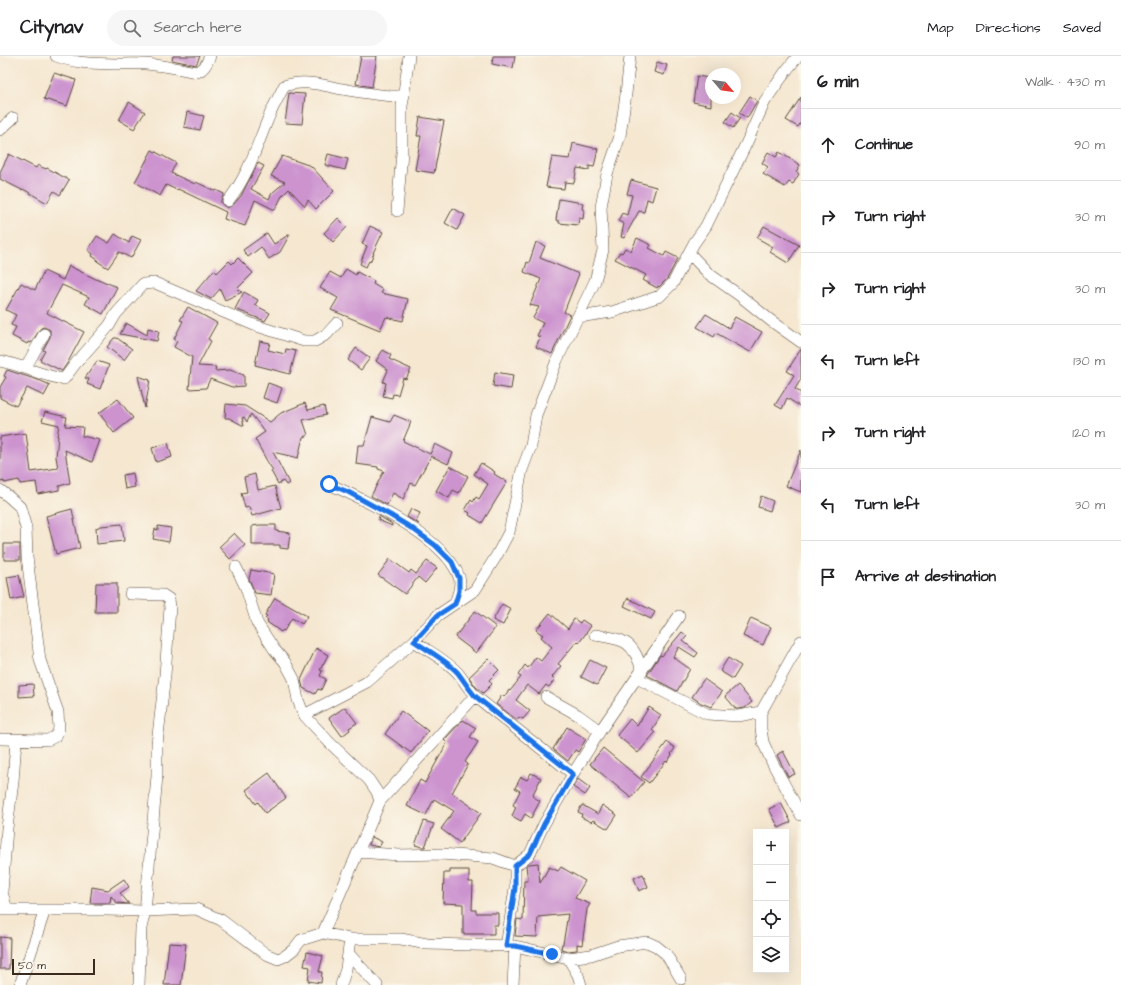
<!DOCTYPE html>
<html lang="en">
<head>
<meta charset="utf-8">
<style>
  body { margin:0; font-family:"Architects Daughter",sans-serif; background:#f6f6f6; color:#202124 }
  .controls { position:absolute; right:12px; bottom:12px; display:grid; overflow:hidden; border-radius:0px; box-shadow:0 4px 16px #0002 }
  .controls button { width:36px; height:36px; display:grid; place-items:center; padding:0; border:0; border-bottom:1px solid #e0e0e0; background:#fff; color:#202124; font:20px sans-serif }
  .compass { position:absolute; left:705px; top:12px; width:36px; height:36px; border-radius:50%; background:#fff; box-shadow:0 4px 16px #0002; rotate:119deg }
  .scale { position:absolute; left:12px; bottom:10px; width:83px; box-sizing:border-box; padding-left:4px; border:2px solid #3b2a1e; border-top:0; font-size:11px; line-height:14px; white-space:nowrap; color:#3b2a1e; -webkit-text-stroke:3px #fbf7ec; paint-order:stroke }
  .stop { position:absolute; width:12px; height:12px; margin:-9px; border:3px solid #1a73e8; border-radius:50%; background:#fff }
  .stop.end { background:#1a73e8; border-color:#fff; box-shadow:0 1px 4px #0008 }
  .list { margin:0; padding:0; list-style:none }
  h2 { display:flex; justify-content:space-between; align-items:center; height:52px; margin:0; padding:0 16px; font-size:17px }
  h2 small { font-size:13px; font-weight:400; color:#757577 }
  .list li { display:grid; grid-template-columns:26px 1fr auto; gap:12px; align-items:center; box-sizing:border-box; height:72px; padding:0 16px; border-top:1px solid #e0e0e0 }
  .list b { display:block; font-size:15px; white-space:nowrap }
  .list em { font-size:13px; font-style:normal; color:#757577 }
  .icon { flex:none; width:22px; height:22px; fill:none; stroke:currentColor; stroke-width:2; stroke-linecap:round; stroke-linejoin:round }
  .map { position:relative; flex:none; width:801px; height:929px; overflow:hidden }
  header { display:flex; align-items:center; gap:24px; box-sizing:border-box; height:56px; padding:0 20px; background:#fff; border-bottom:1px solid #e0e0e0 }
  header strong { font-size:19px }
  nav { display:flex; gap:22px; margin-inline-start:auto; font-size:14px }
  .search { width:280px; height:36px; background:#f6f6f6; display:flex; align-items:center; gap:10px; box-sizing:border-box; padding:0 14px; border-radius:22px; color:#757577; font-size:15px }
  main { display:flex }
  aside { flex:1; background:#fff }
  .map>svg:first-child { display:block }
  .building { fill:#cc93cf }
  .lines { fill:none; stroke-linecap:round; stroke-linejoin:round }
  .minor-casing { stroke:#574639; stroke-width:12 }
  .minor { stroke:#fff; stroke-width:11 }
  .route { stroke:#1a73e8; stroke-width:5 }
</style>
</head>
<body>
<header>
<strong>Citynav</strong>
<div class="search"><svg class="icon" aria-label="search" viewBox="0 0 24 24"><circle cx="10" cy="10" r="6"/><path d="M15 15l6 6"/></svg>Search here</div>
<nav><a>Map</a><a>Directions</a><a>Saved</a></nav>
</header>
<main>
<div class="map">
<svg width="801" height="929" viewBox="0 0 801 929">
  <rect width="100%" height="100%" fill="#fbf7ec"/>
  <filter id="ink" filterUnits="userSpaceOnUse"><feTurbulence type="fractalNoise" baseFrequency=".025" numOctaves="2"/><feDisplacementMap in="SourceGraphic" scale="8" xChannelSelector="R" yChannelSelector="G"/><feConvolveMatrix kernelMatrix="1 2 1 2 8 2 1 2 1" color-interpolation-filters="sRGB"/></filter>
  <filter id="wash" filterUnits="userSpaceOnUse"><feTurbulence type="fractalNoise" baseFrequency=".012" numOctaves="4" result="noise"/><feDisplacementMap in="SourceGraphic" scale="16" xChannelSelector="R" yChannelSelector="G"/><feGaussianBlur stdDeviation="0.9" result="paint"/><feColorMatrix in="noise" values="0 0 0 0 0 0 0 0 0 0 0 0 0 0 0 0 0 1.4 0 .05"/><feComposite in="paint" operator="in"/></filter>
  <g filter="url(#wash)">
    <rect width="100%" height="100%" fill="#f5e7d0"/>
    <g id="blocks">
      <path class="building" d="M 173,0 L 200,0 L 196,9 L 172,4 Z
        M 361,0 L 377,0 L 372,31 L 356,28 Z
        M 493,0 L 515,0 L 513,12 L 492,8 Z
        M 657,6 L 667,9 L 664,19 L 654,16 Z
        M 54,17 L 76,24 L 67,50 L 44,43 Z
        M 697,20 L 709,22 L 709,25 L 711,25 L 711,50 L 693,46 Z
        M 289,37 L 305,38 L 302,68 L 285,67 Z
        M 750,40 L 757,45 L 747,62 L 739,57 Z
        M 801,41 L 801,66 L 798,71 L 786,64 Z
        M 129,46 L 145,56 L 134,73 L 119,64 Z
        M 187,56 L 204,60 L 200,74 L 184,71 Z
        M 732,56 L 740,62 L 733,72 L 725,66 Z
        M 420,61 L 444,65 L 434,117 L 415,114 L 421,80 L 417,80 Z
        M 573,87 L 598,93 L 594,111 L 589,110 L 589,114 L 577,112 L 574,127 L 565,126 L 564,133 L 546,131 L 552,101 L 570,103 Z
        M 152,94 L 176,107 L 171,117 L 195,128 L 196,126 L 215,135 L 216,134 L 224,138 L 221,144 L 221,147 L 227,152 L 233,149 L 241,140 L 258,107 L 264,110 L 251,133 L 269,143 L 272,137 L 285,126 L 271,120 L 282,100 L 311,110 L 334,135 L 316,153 L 308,144 L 305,150 L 289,133 L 282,140 L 275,154 L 255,144 L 245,170 L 224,163 L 226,156 L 178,133 L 177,134 L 166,129 L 160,140 L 135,126 Z
        M 768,96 L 776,101 L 779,96 L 800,109 L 796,116 L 799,118 L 793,128 L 789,126 L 785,131 L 763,118 L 768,111 L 762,107 Z
        M 9,98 L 36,112 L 38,109 L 43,112 L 44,112 L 46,113 L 47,112 L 69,124 L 60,139 L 54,135 L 47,147 L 23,133 L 22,134 L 0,123 L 0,116 Z
        M 328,98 L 348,103 L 345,114 L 325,109 Z
        M 631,124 L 656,131 L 652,145 L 647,143 L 644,156 L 639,155 L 624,182 L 621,181 L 624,168 L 618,165 L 622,157 L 627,159 L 632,139 L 627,138 Z
        M 559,143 L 583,147 L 582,153 L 584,154 L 583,163 L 579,162 L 578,169 L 559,167 L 559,165 L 556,164 Z
        M 453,152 L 465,159 L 457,174 L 445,167 Z
        M 338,162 L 347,171 L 333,186 L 324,177 Z
        M 370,170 L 383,176 L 373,197 L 374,197 L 370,206 L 369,205 L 366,211 L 360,208 L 367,190 L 362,188 Z
        M 764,170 L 799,189 L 788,207 L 770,196 L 773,191 L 757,182 Z
        M 267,177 L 274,188 L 290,178 L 280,196 L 269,203 L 261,191 L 248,201 L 243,194 Z
        M 115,178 L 129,187 L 132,180 L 141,184 L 131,202 L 119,196 L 108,212 L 97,205 L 98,204 L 92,200 L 93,198 L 88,194 L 97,180 L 109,187 Z
        M 637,182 L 651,189 L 649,192 L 664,200 L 666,196 L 678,202 L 667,223 L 659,231 L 658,230 L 657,232 L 643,224 L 646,219 L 615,203 L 620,196 L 622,197 L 625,192 L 631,195 Z
        M 536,186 L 545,190 L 540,202 L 579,218 L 564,256 L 570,259 L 552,298 L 536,291 L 540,281 L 537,280 L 543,267 L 533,262 L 539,251 L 530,249 L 541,223 L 524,216 L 527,206 L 529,207 Z
        M 238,202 L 253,217 L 237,233 L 242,236 L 225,244 L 220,233 L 211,243 L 196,235 L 214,214 L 217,217 L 229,205 L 232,208 Z
        M 69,210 L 98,224 L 98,223 L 117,231 L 103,258 L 85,248 L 89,241 L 62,229 L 47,257 L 84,276 L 68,306 L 62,315 L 40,304 L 45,295 L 43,294 L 50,281 L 50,274 L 44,271 L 41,272 L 31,287 L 28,286 L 27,288 L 12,280 L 16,271 L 11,269 L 16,259 L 6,254 L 21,227 L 35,234 L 44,215 L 63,224 Z
        M 346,213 L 356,219 L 357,216 L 374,225 L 373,228 L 383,234 L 381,237 L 408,243 L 403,265 L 386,261 L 380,274 L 331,254 L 338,242 L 320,232 L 330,216 L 341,222 Z
        M 244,236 L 258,244 L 255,249 L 270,257 L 265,265 L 235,253 Z
        M 188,251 L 217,267 L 208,283 L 211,285 L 198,310 L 216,311 L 215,315 L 230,314 L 244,319 L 244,330 L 232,331 L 210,323 L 206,332 L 189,333 L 192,301 L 174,291 L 177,285 L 174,283 L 183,265 L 180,264 Z
        M 706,258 L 729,272 L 735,261 L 762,276 L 750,296 L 716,277 L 714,281 L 697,271 Z
        M 126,267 L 147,279 L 148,272 L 159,275 L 157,285 L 120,278 Z
        M 114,282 L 117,282 L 132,293 L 124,304 L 107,291 Z
        M 260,285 L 270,287 L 268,294 L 285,298 L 286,293 L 296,295 L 290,318 L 255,309 Z
        M 356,292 L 370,302 L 361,314 L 348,304 Z
        M 801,293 L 801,323 L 795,333 L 801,337 L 801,351 L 787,342 L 782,353 L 775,349 L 794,319 L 787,315 Z
        M 383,294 L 391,299 L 389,303 L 411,313 L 406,323 L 403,322 L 398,339 L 393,338 L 392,342 L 383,340 L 386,327 L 383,326 L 388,314 L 376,305 Z
        M 97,305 L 109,309 L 100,333 L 87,328 L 89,323 L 85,322 Z
        M 7,314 L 41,325 L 50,329 L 44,340 L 27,332 L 16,350 L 0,342 L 0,331 L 6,321 L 4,320 Z
        M 495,316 L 513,319 L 511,333 L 493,330 Z
        M 138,320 L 150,324 L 145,352 Z
        M 268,327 L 282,332 L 277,347 L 263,342 Z
        M 118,343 L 133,362 L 114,377 L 99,357 Z
        M 305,347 L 308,354 L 324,350 L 326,359 L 303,364 L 308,379 L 303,381 L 298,402 L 273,396 L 289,427 L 286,429 L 283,425 L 278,428 L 271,415 L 273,414 L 268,407 L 255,383 L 265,376 L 251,358 L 247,366 L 244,361 L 242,362 L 244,370 L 229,362 L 225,362 L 226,348 L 245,350 L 270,366 L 281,357 Z
        M 45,356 L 67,361 L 65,370 L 83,371 L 82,380 L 100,384 L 92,406 L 65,394 L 70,427 L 59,430 L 59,434 L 38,438 L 36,426 L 20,428 L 19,424 L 4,427 L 4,425 L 0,426 L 0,381 L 26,377 L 31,416 L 58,412 L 56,401 L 58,380 L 57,380 L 59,369 L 42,365 Z
        M 394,359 L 411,366 L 403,385 L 430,398 L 435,388 L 453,397 L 448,408 L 431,400 L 415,429 L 411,427 L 403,443 L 393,437 L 387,449 L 371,440 L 384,415 L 378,413 L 378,411 L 356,408 L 358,389 L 364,389 L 372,361 L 390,366 Z
        M 168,387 L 172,401 L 156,406 L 152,392 Z
        M 801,394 L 801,436 L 786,430 Z
        M 481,407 L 495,416 L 494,418 L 507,426 L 482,467 L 469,459 L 470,457 L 465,454 L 471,444 L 473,446 L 476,441 L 479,443 L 488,428 L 474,418 Z
        M 450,410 L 468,420 L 459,437 L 453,434 L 449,442 L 436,435 Z
        M 133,417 L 135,431 L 125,433 L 123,419 Z
        M 255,418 L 258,434 L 275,430 L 281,452 L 252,460 L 249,451 L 245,452 L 241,437 L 247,436 L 244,421 Z
        M 761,440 L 773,445 L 770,455 L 758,451 Z
        M 72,453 L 80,492 L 56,498 L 46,460 Z
        M 411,453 L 420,457 L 416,466 L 419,468 L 407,461 Z
        M 379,460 L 392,468 L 392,470 L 378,464 Z
        M 122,468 L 124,485 L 97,488 L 96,472 L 101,470 Z
        M 260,469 L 276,469 L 276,475 L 290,477 L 288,493 L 280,492 L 280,489 L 252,489 L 252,470 Z
        M 158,470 L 171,472 L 169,486 L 153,483 L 155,473 L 158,474 Z
        M 234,477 L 245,489 L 230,503 L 219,491 Z
        M 4,488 L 20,488 L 20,504 L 4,504 Z
        M 390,503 L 409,517 L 411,514 L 416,518 L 427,505 L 437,512 L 425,527 L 418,521 L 405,538 L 378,519 Z
        M 251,514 L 274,518 L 271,539 L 255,537 L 249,523 Z
        M 19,519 L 24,541 L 11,544 L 7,521 Z
        M 96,527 L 117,527 L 117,556 L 95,556 Z
        M 275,542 L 307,560 L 302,568 L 292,562 L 284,575 L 283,574 L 281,576 L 267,566 L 268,564 L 265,562 L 267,560 L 265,559 Z
        M 628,542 L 655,556 L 651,563 L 624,550 Z
        M 502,548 L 511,553 L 503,569 L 493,564 Z
        M 475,555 L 496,571 L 476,597 L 455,581 Z
        M 550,557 L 568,573 L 574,563 L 580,567 L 582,564 L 591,570 L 579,587 L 577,585 L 558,608 L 561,610 L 552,621 L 555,623 L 549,631 L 546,629 L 539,638 L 527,629 L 516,644 L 530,655 L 523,663 L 519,661 L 517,664 L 496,648 L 502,639 L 504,641 L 509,634 L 510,635 L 521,621 L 518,619 L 525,609 L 528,612 L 536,601 L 541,605 L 552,591 L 541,581 L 543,579 L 536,574 Z
        M 751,562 L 771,571 L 763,589 L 743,580 Z
        M 682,576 L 687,580 L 683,585 L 698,597 L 695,601 L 679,591 L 673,601 L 690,613 L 677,635 L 647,619 L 660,599 L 662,600 Z
        M 316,592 L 328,599 L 320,614 L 322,615 L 320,620 L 326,623 L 321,634 L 318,633 L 315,638 L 303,632 L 301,624 Z
        M 728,602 L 741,610 L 733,623 L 720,615 Z
        M 488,603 L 499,614 L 489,624 L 492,628 L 483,637 L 476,631 L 469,621 Z
        M 590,604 L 606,612 L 597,629 L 581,621 Z
        M 704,623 L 722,636 L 711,651 L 701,647 L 692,641 Z
        M 33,628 L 34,640 L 19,641 L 19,629 Z
        M 738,629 L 752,646 L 745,652 L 738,653 L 736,653 L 725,640 Z
        M 345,651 L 357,667 L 349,672 L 350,674 L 342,680 L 329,662 Z
        M 649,651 L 661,659 L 652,674 L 655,677 L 638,697 L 617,679 L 630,663 L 637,670 Z
        M 401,655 L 428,675 L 411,697 L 385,678 Z
        M 463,664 L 476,672 L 470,681 L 478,686 L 465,706 L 468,708 L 452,737 L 481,757 L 460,787 L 441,773 L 454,755 L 434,743 L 426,759 L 407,750 L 420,724 L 425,727 L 447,687 L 444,684 Z
        M 567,671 L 586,683 L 578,696 L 575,694 L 568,705 L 553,693 Z
        M 667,686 L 675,692 L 671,698 L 672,699 L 667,706 L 666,705 L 649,727 L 641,721 Z
        M 603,692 L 644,726 L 631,742 L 590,708 Z
        M 783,695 L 795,718 L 788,721 L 777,699 Z
        M 269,717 L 286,742 L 265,757 L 258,746 L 256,748 L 246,734 Z
        M 531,717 L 541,722 L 532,740 L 540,745 L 531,762 L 525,758 L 521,765 L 512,760 L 516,751 L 513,749 L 520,735 L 515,732 L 521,721 L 527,724 Z
        M 578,723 L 590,732 L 585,739 L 573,731 Z
        M 781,747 L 791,766 L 779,772 L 769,753 Z
        M 582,749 L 598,758 L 602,749 L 617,759 L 608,773 L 593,764 L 591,766 L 581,761 L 582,758 L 578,756 Z
        M 424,765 L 434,768 L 425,791 L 422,791 L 415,789 Z
        M 372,781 L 382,786 L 379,791 L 369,789 Z
        M 538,807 L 540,827 L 549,811 L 558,815 L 561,811 L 585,825 L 575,842 L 590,848 L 587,853 L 582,889 L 577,888 L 577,894 L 568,895 L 561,893 L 562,888 L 563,888 L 568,858 L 538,861 L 537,881 L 515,880 L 517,863 L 523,864 L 524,825 L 528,825 L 526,810 L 529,808 Z
        M 450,814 L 469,814 L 469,826 L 473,826 L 472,854 L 476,854 L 476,857 L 498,857 L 498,869 L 494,869 L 494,878 L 463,878 L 463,848 L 443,847 L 444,817 L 450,817 Z
        M 643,818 L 648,831 L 639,835 L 634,822 Z
        M 124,823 L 129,831 L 120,837 L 129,848 L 117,847 L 111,840 L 110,847 L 90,847 L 92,831 L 108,834 Z
        M 0,881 L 10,882 L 9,913 L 0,913 Z
        M 169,887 L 186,888 L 181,929 L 164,929 Z
        M 307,896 L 323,900 L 319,916 L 322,916 L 321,927 L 308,925 L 310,911 L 304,910 Z"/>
    </g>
  </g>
  <g filter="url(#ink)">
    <use href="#blocks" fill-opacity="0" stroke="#574639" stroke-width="1"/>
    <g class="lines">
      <defs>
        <path id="minor" d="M 56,0 C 85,11 115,7 145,8 C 162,9 180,13 197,16 C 204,14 207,7 210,0
          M 0,74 L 13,62
          M 228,145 C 248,120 256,92 268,63 C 272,52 279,41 284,30 C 304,23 322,29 342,33 C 361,36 385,41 404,40
          M 397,155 L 402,96 L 402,50 L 409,0
          M 689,197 L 709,218 L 739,239 L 770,264 L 801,286
          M 578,261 L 612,256 L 660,240 L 673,227 L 694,187 L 706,170 L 747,86 L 765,45 L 786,15 L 798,0
          M 0,305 C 22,309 42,320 64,323 L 76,307 L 109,270 L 116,258 L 143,228 L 155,227 L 254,269 L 304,285 L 315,285 L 327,278 L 337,267
          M 26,311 L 44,278
          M 329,428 C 365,444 446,482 459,521 C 462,529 458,539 455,547
          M 0,434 L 9,441 L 20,451 L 26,472 L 27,501 L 40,604 L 58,656 L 59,673 L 56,680 L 48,684 L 0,683
          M 236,511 L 246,532 L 257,567 L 274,593 L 285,606 L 294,623 L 298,644 L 304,659 L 330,687 L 369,724 L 377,736 L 380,745
          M 130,538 L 163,539 L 169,543 L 170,552 L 165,619 L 157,688 L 157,720 L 145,855 L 141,872 L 139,929
          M 595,579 C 624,583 634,585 642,615
          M 414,585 C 428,595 446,604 458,617 C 464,625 469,633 475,640 L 573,718
          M 801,585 L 761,656 L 761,673 L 763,686 L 772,706 L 801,759
          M 637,622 L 707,658 L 738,660 L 761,656
          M 546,641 L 578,659 L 600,675
          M 304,659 L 367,626 L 414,585 L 438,559 L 475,534 L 497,499 L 509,476 L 522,414 L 531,390 L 536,359 L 557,304 L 595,225 L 603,194 L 601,151 L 607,118 L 620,80 L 626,38 L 630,0
          M 358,796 L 399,799 L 441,798 L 493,802 L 515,810
          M 0,854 L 106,854 L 145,855 L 196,853 L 221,864 L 266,898 L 278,903 L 285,900 L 294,893 L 301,884 L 323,877 L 350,883 L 401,883 L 427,888 L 515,890 L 568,902 L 591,899 L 618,890 L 647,886 L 656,890 L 666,898 L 681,923
          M 7,854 L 2,836 L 7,772 L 13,726 L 16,684
          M 323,877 L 380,745 L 475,640
          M 506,891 L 515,832 L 515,810 L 530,798 L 544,768 L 573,718 L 600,675 L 679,560
          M 348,897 L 377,929
          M 568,902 L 578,919 L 581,929
          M 20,929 L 45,854
          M 341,929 L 346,913 L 350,883
          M 513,929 L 515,890"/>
      </defs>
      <use href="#minor" class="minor-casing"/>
      <use href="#minor" class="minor"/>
    </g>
  </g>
  <g class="lines" filter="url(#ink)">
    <path class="route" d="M 329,428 L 348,436 L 390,459 L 413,473 L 435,489 L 452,506 L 459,522 L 459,535 L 455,548 L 438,559 L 414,585 C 428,595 446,604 458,617 C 464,625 469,633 475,640 L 573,718 L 544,768 L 530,798 L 515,810 L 515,832 L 506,890 L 515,890 L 552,898"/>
  </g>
</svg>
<div class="controls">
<button>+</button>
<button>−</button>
<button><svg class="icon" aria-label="locate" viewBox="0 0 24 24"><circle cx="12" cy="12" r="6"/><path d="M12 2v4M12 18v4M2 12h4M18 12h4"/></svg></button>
<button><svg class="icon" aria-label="layers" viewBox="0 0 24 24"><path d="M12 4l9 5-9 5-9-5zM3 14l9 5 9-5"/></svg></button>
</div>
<svg class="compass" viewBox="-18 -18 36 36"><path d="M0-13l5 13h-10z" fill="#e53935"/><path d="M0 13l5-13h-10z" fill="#757577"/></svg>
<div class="scale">50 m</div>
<div class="stop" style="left:329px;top:428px"></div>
<div class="stop end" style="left:552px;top:898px"></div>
</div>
<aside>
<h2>6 min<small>Walk · 430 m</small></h2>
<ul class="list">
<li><svg class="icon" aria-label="ahead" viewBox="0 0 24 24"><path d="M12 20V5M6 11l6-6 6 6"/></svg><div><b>Continue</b></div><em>90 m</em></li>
<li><svg class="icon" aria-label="right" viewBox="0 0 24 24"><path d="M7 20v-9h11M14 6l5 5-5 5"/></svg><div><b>Turn right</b></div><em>30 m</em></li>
<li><svg class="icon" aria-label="right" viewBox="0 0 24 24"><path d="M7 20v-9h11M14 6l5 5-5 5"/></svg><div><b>Turn right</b></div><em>30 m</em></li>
<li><svg class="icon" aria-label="left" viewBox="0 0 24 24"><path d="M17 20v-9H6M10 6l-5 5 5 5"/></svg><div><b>Turn left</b></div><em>130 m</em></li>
<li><svg class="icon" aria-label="right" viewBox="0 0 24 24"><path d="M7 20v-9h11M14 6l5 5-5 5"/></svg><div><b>Turn right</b></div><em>120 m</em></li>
<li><svg class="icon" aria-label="left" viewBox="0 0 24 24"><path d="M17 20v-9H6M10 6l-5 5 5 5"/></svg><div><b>Turn left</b></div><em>30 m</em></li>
<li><svg class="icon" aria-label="arrive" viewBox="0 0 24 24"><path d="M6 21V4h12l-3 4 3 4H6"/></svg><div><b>Arrive at destination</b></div></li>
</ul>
</aside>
</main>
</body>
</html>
